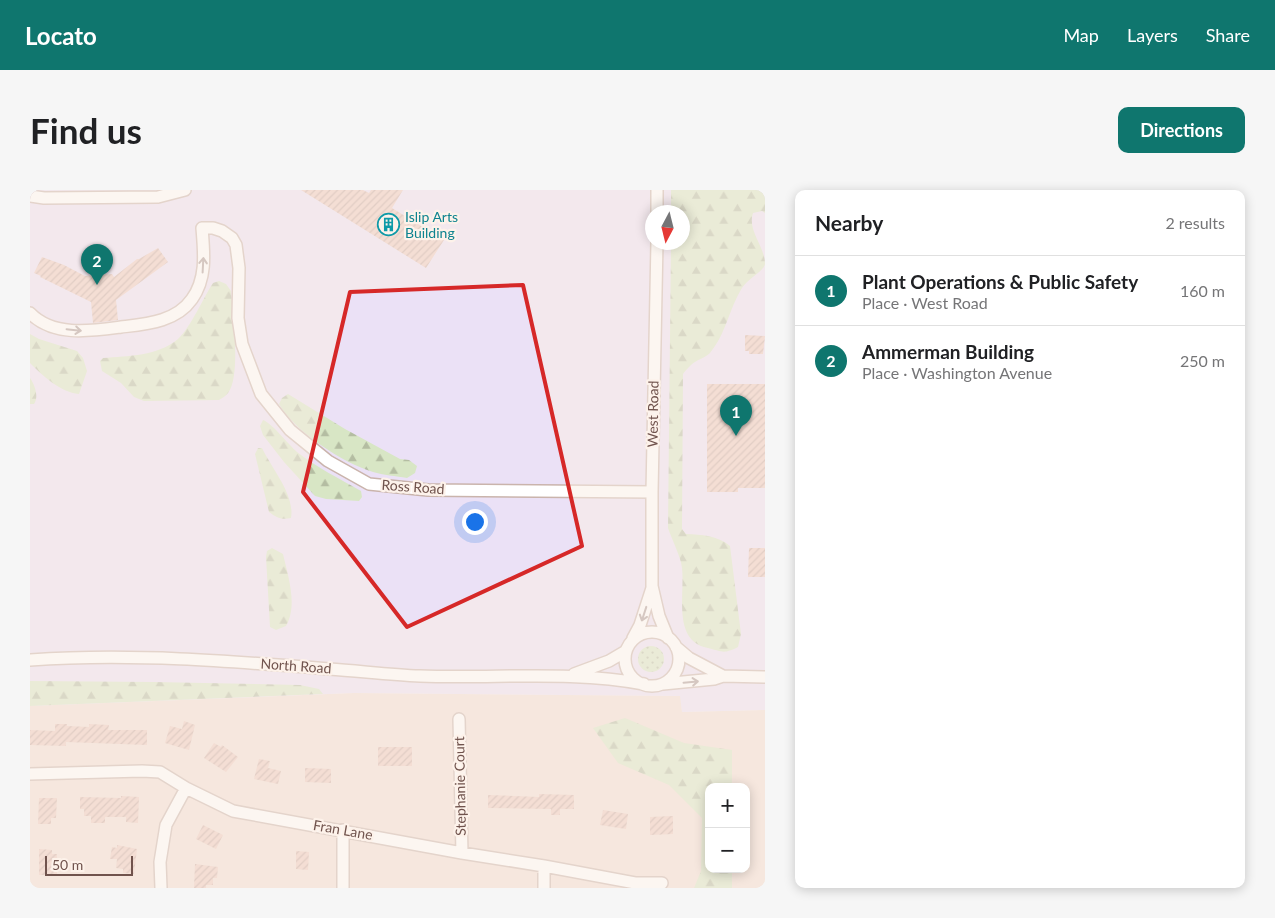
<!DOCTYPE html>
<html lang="en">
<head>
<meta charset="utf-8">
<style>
  body { margin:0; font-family:Lato,sans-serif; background:#f6f6f6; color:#202124 }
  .controls { position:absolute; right:15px; bottom:15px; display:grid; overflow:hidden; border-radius:10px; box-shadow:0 2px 12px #0003 }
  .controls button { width:45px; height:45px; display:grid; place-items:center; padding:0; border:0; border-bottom:1px solid #e0e0e0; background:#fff; color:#202124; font:25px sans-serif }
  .compass { position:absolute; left:615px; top:15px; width:45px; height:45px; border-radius:50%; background:#fff; box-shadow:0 2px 12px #0003; rotate:187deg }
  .scale { position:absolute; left:15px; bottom:12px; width:88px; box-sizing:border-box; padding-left:5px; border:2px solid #70534d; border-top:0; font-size:14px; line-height:18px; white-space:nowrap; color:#70534d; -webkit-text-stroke:4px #fdf2ea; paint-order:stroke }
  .you { position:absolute; left:444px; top:331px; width:18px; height:18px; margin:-12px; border:4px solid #fff; border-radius:50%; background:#1a73e8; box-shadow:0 0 0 8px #1a73e833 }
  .badge { display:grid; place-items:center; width:32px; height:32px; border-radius:50%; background:#0f766e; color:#fff; font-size:16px; font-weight:700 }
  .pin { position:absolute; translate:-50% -41px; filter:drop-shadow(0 1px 2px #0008) }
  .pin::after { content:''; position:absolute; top:26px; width:18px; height:15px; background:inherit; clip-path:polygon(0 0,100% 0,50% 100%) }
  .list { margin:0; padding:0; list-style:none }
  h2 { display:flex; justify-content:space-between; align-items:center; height:65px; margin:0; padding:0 20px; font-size:21px }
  h2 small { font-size:16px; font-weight:400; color:#757577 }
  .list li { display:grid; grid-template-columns:32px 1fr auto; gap:15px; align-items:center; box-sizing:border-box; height:70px; padding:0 20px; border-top:1px solid #e0e0e0 }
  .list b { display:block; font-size:19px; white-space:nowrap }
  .list p { margin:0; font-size:16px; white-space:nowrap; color:#757577 }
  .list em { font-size:16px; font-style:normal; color:#757577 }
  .map { position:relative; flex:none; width:735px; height:698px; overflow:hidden; border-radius:10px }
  header { display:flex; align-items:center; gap:30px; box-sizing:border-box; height:70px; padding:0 25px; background:#0f766e; color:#fff }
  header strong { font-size:24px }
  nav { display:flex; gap:28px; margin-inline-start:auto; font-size:18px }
  .intro { display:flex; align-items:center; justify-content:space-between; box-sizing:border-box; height:120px; padding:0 30px }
  h1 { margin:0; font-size:35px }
  .button { padding:12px 22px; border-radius:10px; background:#0f766e; color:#fff; font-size:18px; font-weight:700 }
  main { display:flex; gap:30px; padding:0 30px }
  aside { flex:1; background:#fff; border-radius:10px; box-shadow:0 2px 12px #0003 }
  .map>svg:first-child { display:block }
  .residential { fill:#f1ded4; fill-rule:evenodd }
  .education { fill:#ebe1f6; fill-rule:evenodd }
  .grass { fill:url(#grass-dots) }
  .forest { fill:url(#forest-firs) }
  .building { fill:url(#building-hatch) }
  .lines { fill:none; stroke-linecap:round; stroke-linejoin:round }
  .minor-casing { stroke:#cab4ac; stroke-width:14 }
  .minor { stroke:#fff; stroke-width:11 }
  .oneway { stroke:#a99894 }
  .marked { fill:none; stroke:#d62828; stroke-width:4; stroke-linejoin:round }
  .labels { text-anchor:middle; stroke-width:4.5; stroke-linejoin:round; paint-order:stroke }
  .culture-label { font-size:14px; fill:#0d838f; stroke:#fdf2ea; text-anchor:start }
  .street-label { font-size:14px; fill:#70534d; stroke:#fdf2ea }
</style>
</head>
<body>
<header>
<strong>Locato</strong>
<nav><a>Map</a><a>Layers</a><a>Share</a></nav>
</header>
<div class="intro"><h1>Find us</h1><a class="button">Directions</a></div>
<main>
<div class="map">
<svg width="735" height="698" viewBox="0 0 735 698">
  <defs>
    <pattern id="grass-dots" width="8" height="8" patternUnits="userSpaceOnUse" patternTransform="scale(1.25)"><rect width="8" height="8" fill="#d8e6c5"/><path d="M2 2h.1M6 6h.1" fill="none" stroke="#b4bda2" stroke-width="1.8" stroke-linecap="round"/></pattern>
    <pattern id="forest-firs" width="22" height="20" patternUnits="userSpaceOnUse" patternTransform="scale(1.25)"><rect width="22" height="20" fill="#d8e6c5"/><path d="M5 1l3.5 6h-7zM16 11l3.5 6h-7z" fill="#b4bda2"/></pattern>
    <pattern id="building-hatch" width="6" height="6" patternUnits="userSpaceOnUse" patternTransform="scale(1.25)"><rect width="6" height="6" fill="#edc9bf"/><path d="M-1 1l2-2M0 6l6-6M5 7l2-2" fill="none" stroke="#c4a69d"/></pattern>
  </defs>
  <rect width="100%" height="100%" fill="#faeee5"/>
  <path class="residential" d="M 324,503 L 651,506 L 652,522 L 735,520 L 735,698 L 0,698 L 0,516 ZM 679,597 L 716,597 L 716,679 L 679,679 Z"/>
  <path class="education" d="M 0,0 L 735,0 L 735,520 L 652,522 L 650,506 L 324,503 L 0,516 ZM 622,22 L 652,22 L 652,52 L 622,52 Z"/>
  <path class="grass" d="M608 469a13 13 0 1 1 26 0a13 13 0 1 1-26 0Z"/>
  <path class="forest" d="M 641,0 L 735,0 L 735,23 L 732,21 L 723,23 C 717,41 735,56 735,74 C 734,81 718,89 712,98 C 699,119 696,144 680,163 C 675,168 666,170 661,175 C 658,178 655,181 653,184 L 652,339 L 656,344 C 672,345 687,345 700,356 L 711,444 L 708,457 C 694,464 693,462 678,458 C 642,451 655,405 652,378 C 651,367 642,350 638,338 L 641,53 L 652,52 L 652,22 L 641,22 Z
    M 189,91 L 196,94 L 201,101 C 203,122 211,187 198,203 C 196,206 192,208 189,210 L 114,211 L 104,207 L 91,193 L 72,181 L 70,171 L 73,168 C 98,166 128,166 148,149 C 161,137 173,108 183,93 Z
    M 0,144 L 9,149 L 47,161 L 53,168 L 57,181 L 49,204 C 30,202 13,186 0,173 Z
    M 0,188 C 5,195 9,207 4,214 L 0,214 Z
    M 258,204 L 315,239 L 370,269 L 379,270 L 387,276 L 385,283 L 377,288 C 366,286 353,285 343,282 C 313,273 264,241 249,214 L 252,208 Z
    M 233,230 C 242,233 258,254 267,262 C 286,277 310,289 331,301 L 332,307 L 329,311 L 296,309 L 285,306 L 254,272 L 233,245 L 230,236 Z
    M 228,258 L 232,258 C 242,279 265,305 261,328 C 251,330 247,328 239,322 L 225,264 Z
    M 242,358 L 253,364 C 258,386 268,415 256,436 L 246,440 L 240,437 L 236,367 L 237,361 Z
    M 0,491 L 124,492 L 270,495 L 289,499 L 293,504 L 0,516 Z
    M 595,528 L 654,553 L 702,560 L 702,597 L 679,597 L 679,679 L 702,679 L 702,698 L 664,698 L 671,681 L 672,628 L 639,595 L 588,573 L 563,538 Z"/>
  <path class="building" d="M 271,0 L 333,0 L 339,3 L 341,0 L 373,0 L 362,18 L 414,50 L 396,78 Z
    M 128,58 L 138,72 L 86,110 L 88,130 L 63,133 L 61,112 L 10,87 L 11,86 L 4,83 L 12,67 L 34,75 L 55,86 L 82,84 L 84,87 L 107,69 L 109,69 Z
    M 715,145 L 735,146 L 733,164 L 719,164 L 719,161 L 715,161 Z
    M 677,194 L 735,194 L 735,298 L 708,298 L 708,302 L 677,302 Z
    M 719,358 L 735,358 L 735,387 L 718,387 Z
    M 154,531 L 165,535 L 159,560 L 135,553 L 140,536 L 152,539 Z
    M 25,534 L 37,534 L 37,536 L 59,537 L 59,534 L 79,535 L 78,540 L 117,540 L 117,555 L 36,552 L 36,556 L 0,555 L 0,540 L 25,541 Z
    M 184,553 L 191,557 L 192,555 L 208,567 L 196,582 L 174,568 Z
    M 348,557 L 382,557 L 382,576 L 348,576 Z
    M 229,569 L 240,571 L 238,578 L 251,581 L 248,594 L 224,589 Z
    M 275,578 L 301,579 L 301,593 L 275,592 Z
    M 509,604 L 544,605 L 544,619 L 530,619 L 530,625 L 521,625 L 521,619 L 458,618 L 458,605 L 509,607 Z
    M 91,606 L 109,607 L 108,633 L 96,632 L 96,627 L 75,627 L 75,633 L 61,633 L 61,626 L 54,626 L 54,619 L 50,619 L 50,607 L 91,608 Z
    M 9,608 L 27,608 L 26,628 L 21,628 L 21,634 L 8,634 Z
    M 573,620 L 598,624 L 596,639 L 570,635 Z
    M 643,626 L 643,644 L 620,645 L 620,627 Z
    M 173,635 L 193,645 L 186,659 L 166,649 Z
    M 87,655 L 107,659 L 104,684 L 93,683 L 93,679 L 86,678 L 87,669 L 80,669 L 82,657 L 87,658 Z
    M 9,659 L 22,660 L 22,664 L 27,664 L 27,685 L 9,685 Z
    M 266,661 L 279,662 L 278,680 L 266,679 Z
    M 165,674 L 188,677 L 187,688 L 183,688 L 183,695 L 176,695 L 176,698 L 164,698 Z"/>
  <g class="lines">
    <defs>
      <path id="minor" d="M 0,6 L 14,8 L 128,7 L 155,0
        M 627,22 L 627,0
        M 627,52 L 622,302 L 622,396 L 629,426 L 638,448
        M 0,123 C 23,147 61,141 91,137 C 116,134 146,132 162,109 C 177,88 174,63 172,38 L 183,38 L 192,41 L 202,48 L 206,55 L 209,78 L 208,128 L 212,154 L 231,204 L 260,240 L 298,271 L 339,294 L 398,300 L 622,302
        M595 469a27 27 0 1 1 54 0a27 27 0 1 1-54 0Z
        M 603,448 L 610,435 L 622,398
        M 646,457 L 659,468 L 693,486
        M 0,470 C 100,463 200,471 299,479 C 330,481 360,485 390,486 C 464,489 540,480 614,494
        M 544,484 L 579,471 L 596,461
        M 633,494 L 684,489 L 693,486 L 735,487
        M 429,529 L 432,663
        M 0,584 L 112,581 L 130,582 L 156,598 L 203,621 L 432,663 L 514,676 L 605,693 L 632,693
        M 313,640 L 313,698
        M 131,698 L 130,672 L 136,635 L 156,598
        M 514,698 L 514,676"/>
    </defs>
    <use href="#minor" class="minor-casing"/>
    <use href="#minor" class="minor"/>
  </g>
  <defs><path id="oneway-shaft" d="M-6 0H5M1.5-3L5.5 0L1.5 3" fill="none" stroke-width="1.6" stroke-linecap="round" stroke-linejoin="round" transform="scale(1.25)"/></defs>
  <g class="oneway">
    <use href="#oneway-shaft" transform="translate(173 75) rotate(-87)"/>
    <use href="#oneway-shaft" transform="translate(44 140) rotate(6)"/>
    <use href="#oneway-shaft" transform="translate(614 424) rotate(108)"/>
    <use href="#oneway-shaft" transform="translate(661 492) rotate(-5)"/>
  </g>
  <path d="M0 0H735V698H0ZM 493,95 L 552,356 L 377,437 L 273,302 L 320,102 Z" fill="#faeee5" fill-opacity=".55" fill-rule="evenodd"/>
  <path class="marked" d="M 493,95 L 552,356 L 377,437 L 273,302 L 320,102 Z"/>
  <defs>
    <symbol id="building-ring" viewBox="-11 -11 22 22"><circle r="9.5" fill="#fdf2ea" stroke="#0f9aa8" stroke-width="1.5"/><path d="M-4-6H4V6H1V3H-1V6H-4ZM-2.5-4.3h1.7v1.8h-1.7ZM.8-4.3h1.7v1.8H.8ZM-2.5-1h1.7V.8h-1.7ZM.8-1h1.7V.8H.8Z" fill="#0f9aa8"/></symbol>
  </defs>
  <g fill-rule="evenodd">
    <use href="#building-ring" x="346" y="22" width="25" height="25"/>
  </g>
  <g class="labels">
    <g class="culture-label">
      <text x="375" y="32">Islip Arts<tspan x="375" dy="16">Building</tspan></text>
    </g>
    <g class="street-label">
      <text transform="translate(623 224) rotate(-89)" y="5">West Road</text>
      <text transform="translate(383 297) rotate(4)" y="5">Ross Road</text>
      <text transform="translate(266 476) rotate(4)" y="5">North Road</text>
      <text transform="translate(430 596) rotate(-91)" y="5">Stephanie Court</text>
      <text transform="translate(313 640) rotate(10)" y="5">Fran Lane</text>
    </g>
  </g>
</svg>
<div class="controls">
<button>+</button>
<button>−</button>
</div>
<svg class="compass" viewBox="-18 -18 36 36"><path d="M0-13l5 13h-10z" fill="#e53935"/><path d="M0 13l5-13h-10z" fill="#757577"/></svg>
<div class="scale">50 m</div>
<div class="you"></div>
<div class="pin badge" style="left:706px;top:246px">1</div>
<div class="pin badge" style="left:67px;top:95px">2</div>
</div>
<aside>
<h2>Nearby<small>2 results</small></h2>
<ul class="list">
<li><span class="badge">1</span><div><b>Plant Operations &amp; Public Safety</b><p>Place · West Road</p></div><em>160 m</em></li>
<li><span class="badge">2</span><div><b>Ammerman Building</b><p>Place · Washington Avenue</p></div><em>250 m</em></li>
</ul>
</aside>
</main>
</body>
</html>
